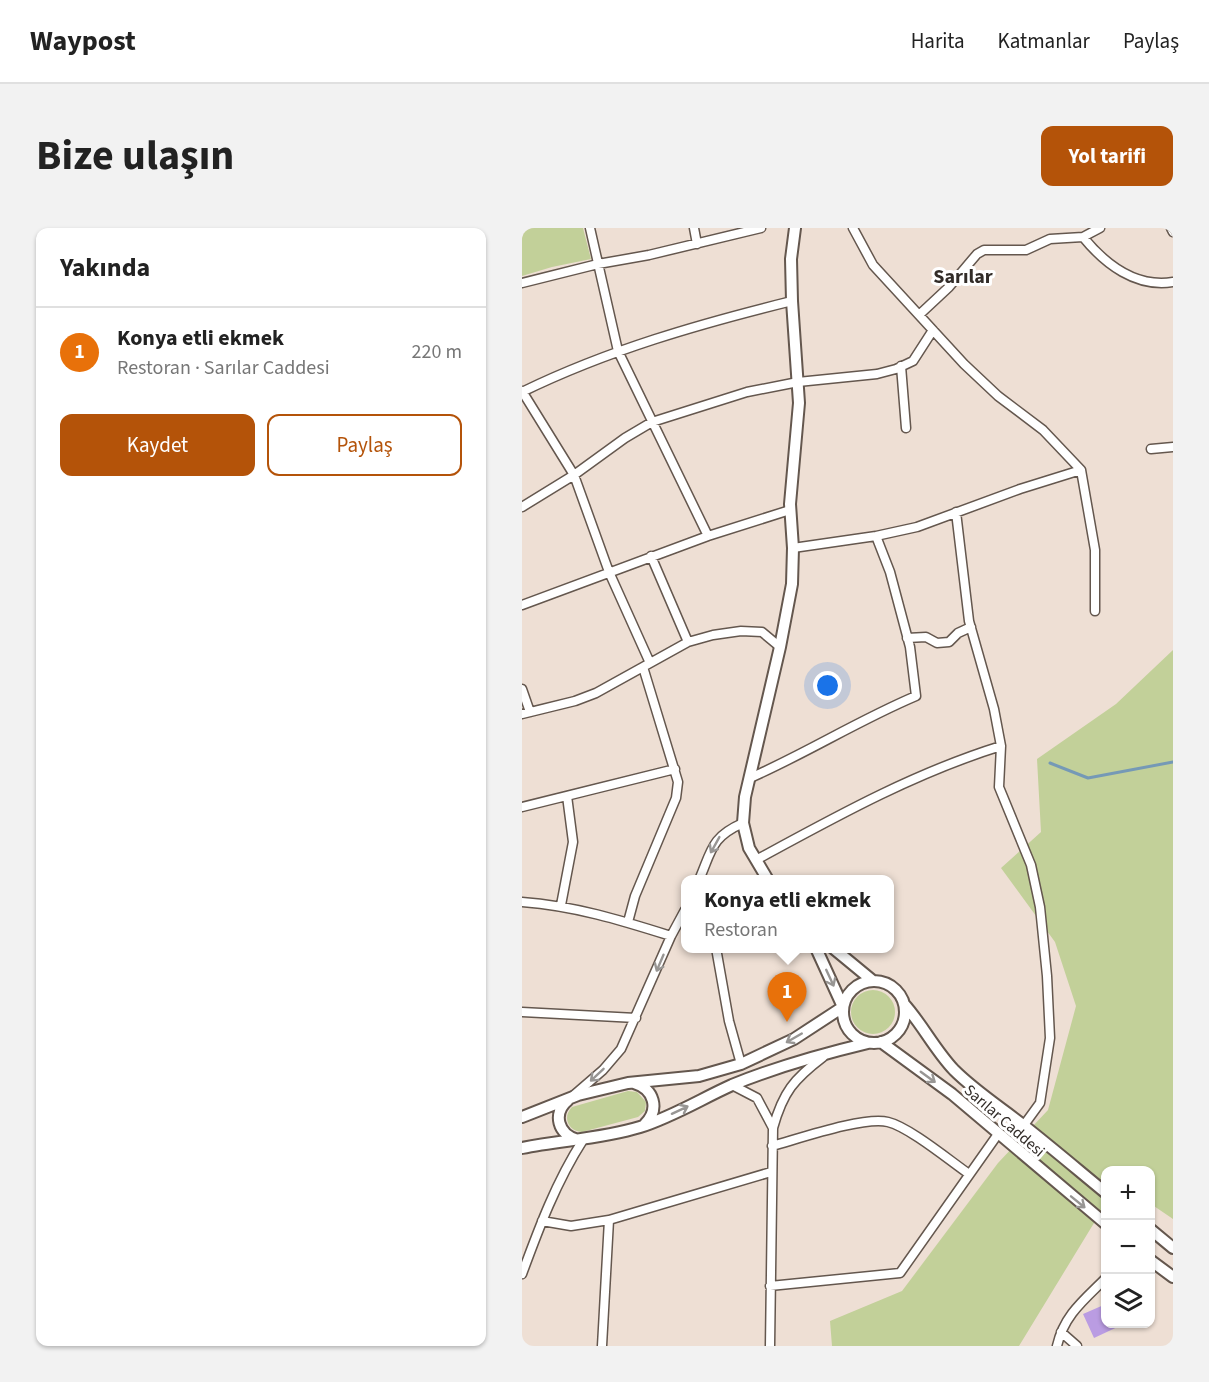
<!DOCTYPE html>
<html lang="tr">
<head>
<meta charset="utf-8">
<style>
  body { margin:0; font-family:"Source Sans 3",sans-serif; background:#f2f2f2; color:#222 }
  .controls { position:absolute; right:18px; bottom:18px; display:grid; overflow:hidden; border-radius:12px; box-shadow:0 2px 4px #0004 }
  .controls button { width:54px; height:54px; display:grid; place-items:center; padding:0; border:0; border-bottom:2px solid #e0e0e0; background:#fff; color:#222; font:30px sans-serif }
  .you { position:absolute; left:306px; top:458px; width:21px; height:21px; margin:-15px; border:4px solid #fff; border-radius:50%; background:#1a73e8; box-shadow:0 0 0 9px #1a73e833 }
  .badge { display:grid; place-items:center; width:39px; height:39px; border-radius:50%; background:#b45309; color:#fff; font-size:20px; font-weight:700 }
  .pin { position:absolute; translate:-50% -50px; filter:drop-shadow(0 2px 3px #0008) }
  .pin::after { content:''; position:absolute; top:32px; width:21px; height:18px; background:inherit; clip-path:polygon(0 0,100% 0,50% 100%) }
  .popup { position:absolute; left:159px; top:647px; width:213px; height:78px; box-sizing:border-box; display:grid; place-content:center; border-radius:12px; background:#fff; filter:drop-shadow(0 2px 4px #0005); font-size:20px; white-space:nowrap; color:#767676 }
  .popup b { font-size:22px; color:#222 }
  .popup::after { content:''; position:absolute; left:50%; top:100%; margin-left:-12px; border:12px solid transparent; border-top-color:#fff }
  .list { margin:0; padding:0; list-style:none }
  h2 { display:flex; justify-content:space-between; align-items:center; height:78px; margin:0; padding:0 24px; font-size:26px }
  h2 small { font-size:20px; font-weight:400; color:#767676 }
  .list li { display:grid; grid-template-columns:39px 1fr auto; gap:18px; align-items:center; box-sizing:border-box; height:90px; padding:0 24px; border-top:2px solid #e0e0e0 }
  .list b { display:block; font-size:22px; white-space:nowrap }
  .list p { margin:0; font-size:20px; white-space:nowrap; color:#767676 }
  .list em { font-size:20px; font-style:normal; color:#767676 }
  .actions { display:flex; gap:12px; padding:18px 24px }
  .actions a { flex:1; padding:14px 0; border:2px solid #b45309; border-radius:12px; text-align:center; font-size:21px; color:#b45309 }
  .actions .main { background:#b45309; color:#fff }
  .icon { flex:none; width:33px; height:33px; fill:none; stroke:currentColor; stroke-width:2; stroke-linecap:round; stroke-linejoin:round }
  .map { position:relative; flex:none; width:651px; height:1118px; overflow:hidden; border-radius:12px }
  header { display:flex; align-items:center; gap:36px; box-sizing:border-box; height:84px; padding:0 30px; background:#fff; border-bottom:2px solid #e0e0e0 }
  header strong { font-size:28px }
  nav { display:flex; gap:33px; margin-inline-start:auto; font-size:21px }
  .intro { display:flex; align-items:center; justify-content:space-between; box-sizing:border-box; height:144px; padding:0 36px }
  h1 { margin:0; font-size:42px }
  .button { padding:15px 27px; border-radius:12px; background:#b45309; color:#fff; font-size:21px; font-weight:700 }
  main { display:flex; gap:36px; padding:0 36px }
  aside { flex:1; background:#fff; border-radius:12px; box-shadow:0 2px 4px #0004 }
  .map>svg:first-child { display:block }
  .green { fill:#c2d099 }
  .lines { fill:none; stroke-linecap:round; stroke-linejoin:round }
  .stream { stroke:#7599b6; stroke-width:3 }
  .building { fill:#ba9ce2 }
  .minor-casing { stroke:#64574e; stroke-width:11 }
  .tertiary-casing { stroke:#64574e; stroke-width:14 }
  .minor { stroke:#fff; stroke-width:8 }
  .tertiary { stroke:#fff; stroke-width:10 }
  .oneway { stroke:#989694 }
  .labels { text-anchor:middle; stroke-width:6; stroke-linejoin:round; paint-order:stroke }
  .street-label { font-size:16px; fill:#322c28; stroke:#fff }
  .quarter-label { font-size:20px; font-weight:bold; fill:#322c28; stroke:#fff }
</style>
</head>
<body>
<header>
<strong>Waypost</strong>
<nav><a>Harita</a><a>Katmanlar</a><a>Paylaş</a></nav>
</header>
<div class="intro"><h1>Bize ulaşın</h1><a class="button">Yol tarifi</a></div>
<main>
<aside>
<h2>Yakında<small></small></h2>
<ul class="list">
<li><span class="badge" style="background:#e8710a">1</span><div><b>Konya etli ekmek</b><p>Restoran · Sarılar Caddesi</p></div><em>220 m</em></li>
</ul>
<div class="actions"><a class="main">Kaydet</a><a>Paylaş</a></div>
</aside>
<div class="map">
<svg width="651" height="1118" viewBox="0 0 651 1118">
  <rect width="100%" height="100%" fill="#eedfd4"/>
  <path class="green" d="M 0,0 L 61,0 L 69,31 L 30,39 L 0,48 Z
    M 651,422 L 651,991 L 629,976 L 628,942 L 584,942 L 583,977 L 497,1118 L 310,1118 L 308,1093 L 380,1063 L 476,935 L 526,882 L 554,778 L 533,714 L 479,640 L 519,604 L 515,531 L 594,476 Z
    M329 784a22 22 0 1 1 44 0a22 22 0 1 1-44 0Z
    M 106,863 L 115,864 L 124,874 L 123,883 L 116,889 L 60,904 C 46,903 40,889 50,879 Z"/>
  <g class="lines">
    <path class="stream" d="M 528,535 L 566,550 L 651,534"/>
  </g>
  <path class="building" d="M 584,1076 L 584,1095 L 604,1095 L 572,1110 L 561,1086 Z"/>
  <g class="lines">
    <defs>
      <path id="minor" d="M 68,0 L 96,123 L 186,308
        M 172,0 L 175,16
        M 331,0 L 351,37 L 442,136 L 476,168 L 521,202 L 559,242 L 573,322 L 573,383
        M 649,0 L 651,4
        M 561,9 C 583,36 614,60 651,54
        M 0,55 L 76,36 L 127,27 L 239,0
        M 397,87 L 427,59 L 455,26 L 462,22 L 504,22 L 528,11 L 561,9 L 578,0
        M 379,138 L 384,200
        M 0,163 L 52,247 L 87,344 L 128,435
        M 0,164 C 86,122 177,96 270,73
        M 629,221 L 651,219
        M 0,279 L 52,247 L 103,210 L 130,194 L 225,164 L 276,154 L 355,146 L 374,141 L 391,133 L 411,102
        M 434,284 L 447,393 L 472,481 L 479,518 L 477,559 L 509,637 L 518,679 L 525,748 L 528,810 L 518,875 L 502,897
        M 271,320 L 354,308 L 395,299 L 498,261 L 559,242
        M 129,328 L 166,414
        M 0,377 L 186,308 L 268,282
        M 385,410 L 404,409 L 415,415 L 427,414 L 436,405 L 449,399
        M 0,461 L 8,484
        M 0,486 L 53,473 L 74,465 L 166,414 L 191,407 L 219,403 L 240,404 L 258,419
        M 228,550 C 285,525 337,492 394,468 L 388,419 L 368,344 L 354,308
        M 0,579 L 153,541
        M 234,632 C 313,589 392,545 479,518
        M 177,652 C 190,622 189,609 221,595
        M 0,674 C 53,678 98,692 149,708
        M 39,677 L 51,614 L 45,568
        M 106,694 L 113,668 L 154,570 L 156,554 L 121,439
        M 194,720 L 207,793 L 219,836
        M 0,784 L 114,790
        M 210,857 L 235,870 L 251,900
        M 52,867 L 81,842 L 99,821 L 149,708 L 163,682
        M 250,918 C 276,911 342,888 366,894 C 387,899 427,932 447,946
        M 87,992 L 249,944
        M 20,993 L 49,998 L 87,992 L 80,1118
        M 0,1046 C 17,1000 34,954 61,912
        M 248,1058 L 378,1045 L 476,906
        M 539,1104 L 555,1118
        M 248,1118 L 251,900 C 261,864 272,851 301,829
        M 535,1118 C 542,1087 562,1072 584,1050"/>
      <path id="tertiary" d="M 246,652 L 227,620 L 221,595 L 223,569 L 258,419 L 270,356 L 271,320 L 268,276 L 277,175 L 270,73 L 269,31 L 273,0
        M 311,720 L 351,753
        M321 784a31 31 0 1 1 62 0a31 31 0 1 1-62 0Z
        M 382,776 C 400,796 413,822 432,842 C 453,863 478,879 501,897 C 529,919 556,942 584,965
        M 359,814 L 430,866 L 584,996
        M 112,855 C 132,861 138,881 123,896
        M 46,872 C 30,885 36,907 56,912
        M 0,889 L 56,867 L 106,855 L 177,848 L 219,836 L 272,811 L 321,779 L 294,720
        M 0,920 C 39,912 79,911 118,899 C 150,889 179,871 210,857 C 254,839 300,826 346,815
        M 628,1001 L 651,1020
        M 628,1032 L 651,1049"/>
    </defs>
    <use href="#minor" class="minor-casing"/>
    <use href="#tertiary" class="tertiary-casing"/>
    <use href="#minor" class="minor"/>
    <use href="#tertiary" class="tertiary"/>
  </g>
  <defs><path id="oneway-shaft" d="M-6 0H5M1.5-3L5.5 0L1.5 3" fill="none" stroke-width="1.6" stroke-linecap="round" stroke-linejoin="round" transform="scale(1.5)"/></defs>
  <g class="oneway">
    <use href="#oneway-shaft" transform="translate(193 617) rotate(119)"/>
    <use href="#oneway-shaft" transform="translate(138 735) rotate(113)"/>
    <use href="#oneway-shaft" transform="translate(308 750) rotate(65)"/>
    <use href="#oneway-shaft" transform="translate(272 810) rotate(150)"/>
    <use href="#oneway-shaft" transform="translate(75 847) rotate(137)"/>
    <use href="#oneway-shaft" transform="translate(406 849) rotate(36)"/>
    <use href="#oneway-shaft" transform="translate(158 882) rotate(-25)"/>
    <use href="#oneway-shaft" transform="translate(556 974) rotate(39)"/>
  </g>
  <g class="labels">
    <g class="street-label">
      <text transform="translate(483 892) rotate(41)" y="6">Sarılar Caddesi</text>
    </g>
    <g class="quarter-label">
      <text x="441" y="55">Sarılar</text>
    </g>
  </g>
</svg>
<div class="controls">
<button>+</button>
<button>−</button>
<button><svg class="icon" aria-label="layers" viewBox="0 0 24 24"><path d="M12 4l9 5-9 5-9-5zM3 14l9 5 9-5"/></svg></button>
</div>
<div class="you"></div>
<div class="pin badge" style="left:265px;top:794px;background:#e8710a">1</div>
<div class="popup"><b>Konya etli ekmek</b>Restoran</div>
</div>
</main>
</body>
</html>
